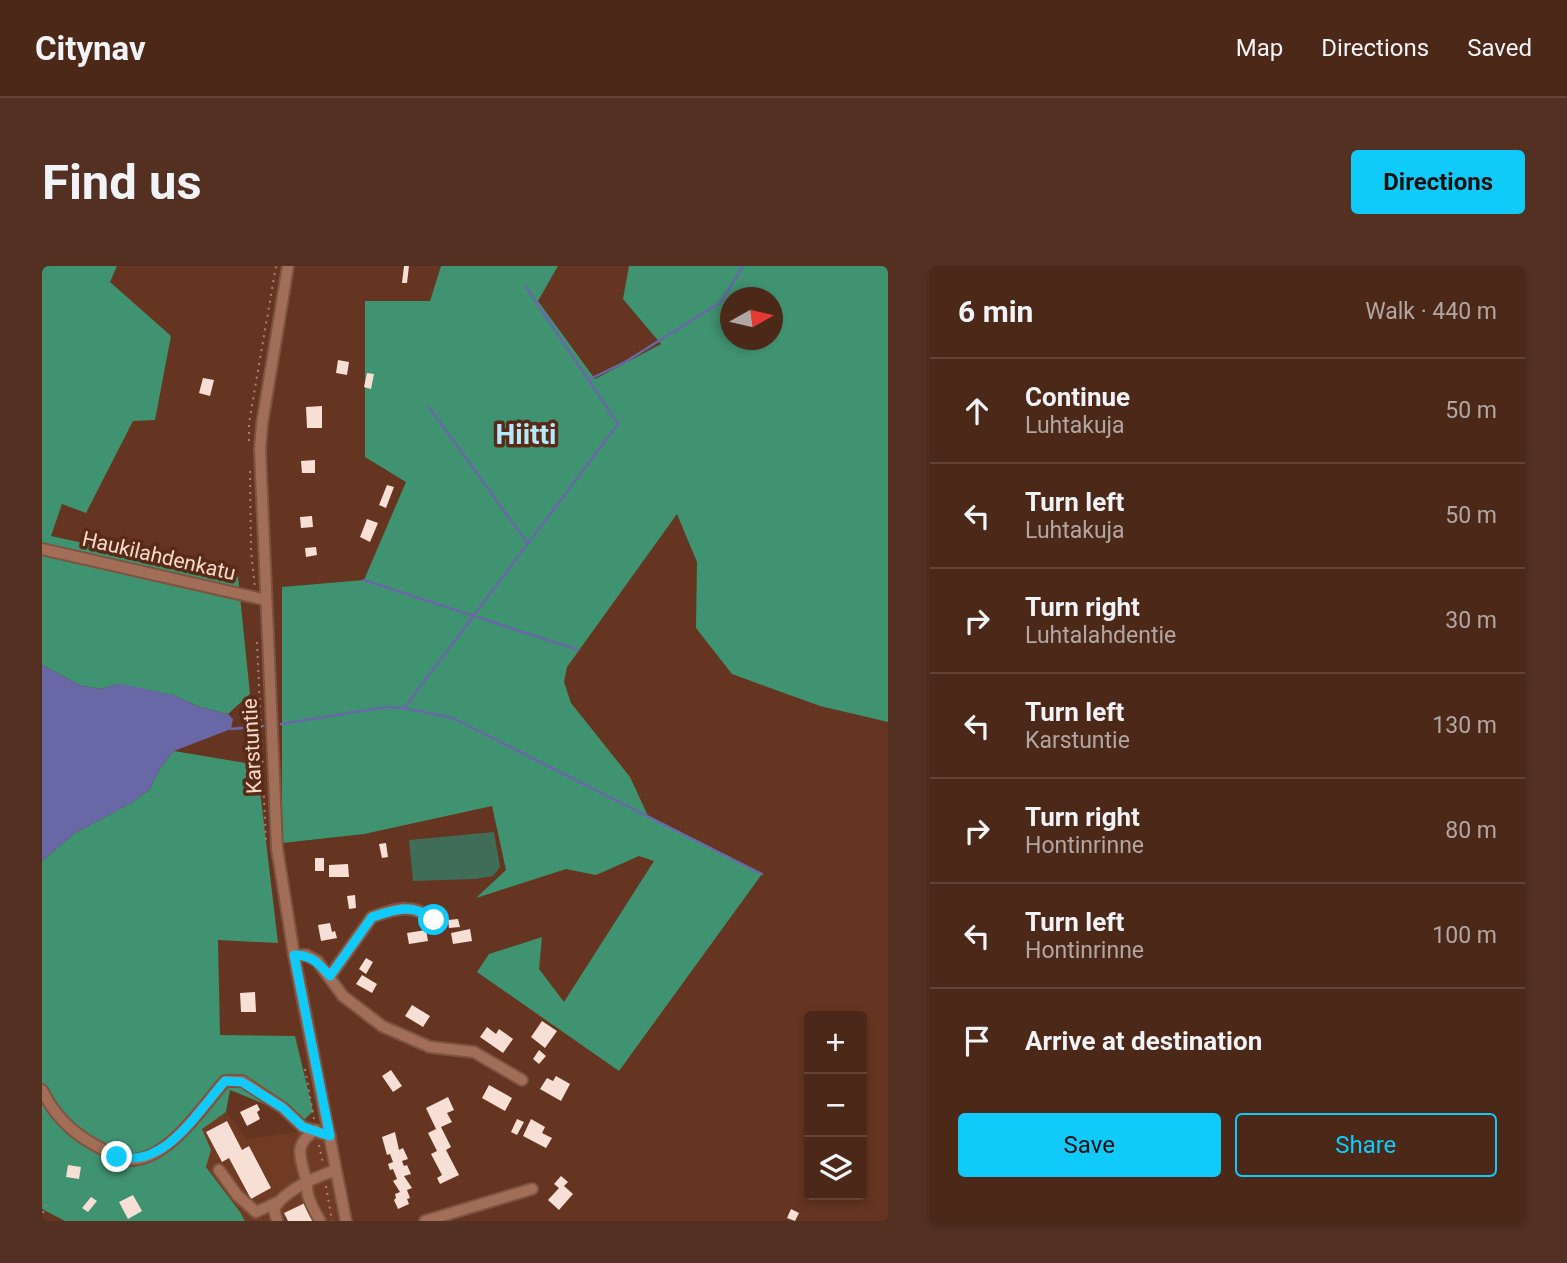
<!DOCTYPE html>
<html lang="en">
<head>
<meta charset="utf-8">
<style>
  body { margin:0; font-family:Roboto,sans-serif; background:#533022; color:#f1f3f6 }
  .controls { position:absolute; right:21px; bottom:21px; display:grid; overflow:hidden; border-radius:7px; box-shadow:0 4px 10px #0003 }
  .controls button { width:63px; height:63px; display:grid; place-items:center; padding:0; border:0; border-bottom:2px solid #634438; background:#4c2819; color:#f1f3f6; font:35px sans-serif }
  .compass { position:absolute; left:678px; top:21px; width:63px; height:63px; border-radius:50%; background:#4c2819; box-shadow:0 4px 10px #0003; rotate:82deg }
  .stop { position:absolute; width:21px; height:21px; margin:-16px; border:5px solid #10cafa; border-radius:50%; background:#fff }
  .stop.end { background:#10cafa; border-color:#fff; box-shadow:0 2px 7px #0008 }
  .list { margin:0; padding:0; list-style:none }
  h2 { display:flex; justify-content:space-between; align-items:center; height:91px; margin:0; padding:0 28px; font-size:30px }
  h2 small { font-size:23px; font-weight:400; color:#b2a6a2 }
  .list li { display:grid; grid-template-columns:46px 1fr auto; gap:21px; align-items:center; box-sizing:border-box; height:105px; padding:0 28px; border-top:2px solid #634438 }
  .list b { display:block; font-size:26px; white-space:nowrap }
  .list p { margin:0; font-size:23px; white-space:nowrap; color:#b2a6a2 }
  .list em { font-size:23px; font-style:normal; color:#b2a6a2 }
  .actions { display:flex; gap:14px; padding:21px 28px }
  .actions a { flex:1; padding:16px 0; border:2px solid #10cafa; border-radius:7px; text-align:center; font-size:24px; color:#10cafa }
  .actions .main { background:#10cafa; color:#111 }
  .icon { flex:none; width:38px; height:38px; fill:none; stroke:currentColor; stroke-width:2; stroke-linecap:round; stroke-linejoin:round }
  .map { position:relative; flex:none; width:846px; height:955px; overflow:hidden; border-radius:7px }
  header { display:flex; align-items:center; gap:42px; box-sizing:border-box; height:98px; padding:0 35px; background:#4c2819; border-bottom:2px solid #634438 }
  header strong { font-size:33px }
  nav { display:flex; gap:38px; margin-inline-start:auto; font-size:24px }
  .intro { display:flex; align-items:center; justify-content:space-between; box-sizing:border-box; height:168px; padding:0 42px }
  h1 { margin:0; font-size:49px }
  .button { padding:18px 32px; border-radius:7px; background:#10cafa; color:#111; font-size:24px; font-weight:700 }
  main { display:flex; gap:42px; padding:0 42px }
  aside { flex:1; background:#4c2819; border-radius:7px; box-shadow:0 4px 10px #0003 }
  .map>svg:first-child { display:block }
  .built { fill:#713a22 }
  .green { fill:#3f6d58 }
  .forest { fill:#409371; fill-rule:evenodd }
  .water { fill:#6968a7 }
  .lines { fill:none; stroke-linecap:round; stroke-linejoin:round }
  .stream { stroke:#6968a7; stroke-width:2.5 }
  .building { fill:#f7dfd5 }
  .minor-casing { stroke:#7c5441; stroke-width:14 }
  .path { stroke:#a98272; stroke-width:2; stroke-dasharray:2 5; stroke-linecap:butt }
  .minor { stroke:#a36e58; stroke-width:10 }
  .route { stroke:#10cafa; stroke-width:9 }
  .labels { text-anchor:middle; stroke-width:7; stroke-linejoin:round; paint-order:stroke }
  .street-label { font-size:21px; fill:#f6d8cc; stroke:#592b16 }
  .district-label { font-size:28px; font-weight:bold; fill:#b5e9fd; stroke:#592b16 }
</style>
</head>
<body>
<header>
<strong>Citynav</strong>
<nav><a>Map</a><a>Directions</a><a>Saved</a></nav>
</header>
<div class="intro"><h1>Find us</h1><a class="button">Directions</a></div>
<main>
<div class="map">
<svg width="846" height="955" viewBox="0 0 846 955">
  <rect width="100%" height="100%" fill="#653521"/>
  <path class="built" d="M 184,846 L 205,873 L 274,864 L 288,870 L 304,955 L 203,955 L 198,946 L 164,901 L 159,863 Z"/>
  <path class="green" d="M 452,566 L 458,601 L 451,610 L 433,613 L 371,615 L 367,574 Z"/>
  <path class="forest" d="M 0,0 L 75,0 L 68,16 L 129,70 L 113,154 L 91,155 L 44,247 L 20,238 L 9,270 L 196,311 L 208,428 L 186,448 L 158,441 L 131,429 L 75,418 L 59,423 L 40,420 L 0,399 Z
    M 399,0 L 516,0 L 496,35 L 553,113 L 619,78 L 581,33 L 587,0 L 846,0 L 846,456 L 778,440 L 690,408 L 654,362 L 655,296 L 635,248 L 525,401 L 522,416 L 529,437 L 588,511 L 606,550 L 720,608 L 577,805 L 435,706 L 447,688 L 500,671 L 497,703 L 522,736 L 612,595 L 597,590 L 554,609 L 524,603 L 434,632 L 464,604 L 450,540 L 322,568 L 240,577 L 240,321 L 322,314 L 364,216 L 323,191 L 323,35 L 388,35 ZM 688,32 L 730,32 L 730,74 L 688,74 Z
    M 132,485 L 215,499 L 236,677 L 176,674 L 178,769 L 253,770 L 271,845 L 262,854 L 188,824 L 184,846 L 160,863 L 169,884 L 164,901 L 198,946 L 203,955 L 23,955 L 0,943 L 0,595 L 33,567 L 91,536 L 108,523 L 117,504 Z"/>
  <path class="water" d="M 0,399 L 40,420 L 59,423 L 75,418 L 89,420 L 131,429 L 158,441 L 186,448 L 191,453 L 189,463 L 132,485 L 117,504 L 108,523 L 91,536 L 33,567 L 0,595 Z"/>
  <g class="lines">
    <path class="stream" d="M 546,114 L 583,96 L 679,36 L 701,0
      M 387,141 L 486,278
      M 322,314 L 536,384
      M 362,442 L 576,158 L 484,21
      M 239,458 L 344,441 L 362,442 L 411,452 L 720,608
      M 189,463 L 221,460"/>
  </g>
  <path class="building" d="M 362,0 L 367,0 L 365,17 L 360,17 Z
    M 296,94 L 307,96 L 305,109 L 294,107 Z
    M 325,107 L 332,108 L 329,123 L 322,121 Z
    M 161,112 L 172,114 L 168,130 L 157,127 Z
    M 280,140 L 280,162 L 265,162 L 264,141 Z
    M 273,194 L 273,207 L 260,207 L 259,195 Z
    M 345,219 L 352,221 L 344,242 L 337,239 Z
    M 270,250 L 271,261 L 259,262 L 258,251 Z
    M 325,253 L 336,257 L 328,276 L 318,271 Z
    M 274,281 L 275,289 L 264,291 L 263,282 Z
    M 344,577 L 346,591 L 340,592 L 337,578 Z
    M 273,592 L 282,592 L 282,605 L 273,605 Z
    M 306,598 L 307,611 L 287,611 L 287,599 Z
    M 313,629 L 314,642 L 307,643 L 305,630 Z
    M 416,653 L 418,661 L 407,662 L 406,654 Z
    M 288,657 L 290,666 L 293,665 L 295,672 L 279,675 L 276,659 Z
    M 428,663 L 430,675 L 411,678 L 409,667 Z
    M 384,664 L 386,675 L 367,678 L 365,667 Z
    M 324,692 L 331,696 L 324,708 L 317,703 Z
    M 320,709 L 335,718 L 330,727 L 314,718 Z
    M 213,726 L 214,746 L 199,746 L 198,727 Z
    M 370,739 L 388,750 L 381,761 L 363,750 Z
    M 500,755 L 515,765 L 503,782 L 489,771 Z
    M 445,761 L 454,768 L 457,763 L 471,773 L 461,787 L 438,771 Z
    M 497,784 L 504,790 L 497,798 L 491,793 Z
    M 349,804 L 360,820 L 351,826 L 340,810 Z
    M 514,810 L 528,818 L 519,835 L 498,823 L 505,812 L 511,815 Z
    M 447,819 L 470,832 L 463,845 L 440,832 Z
    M 406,831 L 412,844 L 405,847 L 410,856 L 399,861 L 409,881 L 404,884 L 417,909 L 398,918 L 395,912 L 400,909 L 389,888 L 395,885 L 386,867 L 394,863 L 384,842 Z
    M 215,838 L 218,844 L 215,846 L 218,853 L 205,860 L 198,846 Z
    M 475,853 L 482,856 L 475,869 L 469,866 Z
    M 489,853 L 503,861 L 500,867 L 510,872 L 504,882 L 481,870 Z
    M 185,855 L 200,884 L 207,880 L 229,922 L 209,933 L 187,892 L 180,896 L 164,866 Z
    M 353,866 L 357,884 L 361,882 L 366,893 L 360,895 L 362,900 L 365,899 L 369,908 L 362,910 L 370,922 L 365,924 L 368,932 L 365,933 L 367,938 L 356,943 L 352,934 L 354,932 L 353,928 L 358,926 L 351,915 L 355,913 L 351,903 L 348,904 L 346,898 L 351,896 L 348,888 L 345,889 L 340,871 Z
    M 26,899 L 39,901 L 37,913 L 24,911 Z
    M 519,910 L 526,916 L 522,920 L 531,928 L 517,944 L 506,934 L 517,922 L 512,918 Z
    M 91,929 L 100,945 L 86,953 L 77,936 Z
    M 49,931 L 55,935 L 46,946 L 40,942 Z
    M 263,937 L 273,955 L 246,955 L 242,947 Z
    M 749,943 L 757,947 L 753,955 L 745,952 Z"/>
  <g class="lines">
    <defs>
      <path id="minor" d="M 246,0 L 220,158 L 218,183 L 235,582 L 252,689 L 304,955
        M 0,283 L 224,334
        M 252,689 L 264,689 L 275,695 L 301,730 L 340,760 L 388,781 L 432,786 L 480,814
        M 288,710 L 330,651 C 355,642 371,637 392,654
        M 0,824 C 11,847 28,865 51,878 C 63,884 76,894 90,894 C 128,892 160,841 183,815 L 200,815 L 241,842 L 261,861 L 288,870
        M 274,864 C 251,878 258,891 264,913 C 265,918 265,924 266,929 C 268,938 274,947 278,955
        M 177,904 L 195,929 L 214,946 L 236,936
        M 235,955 L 232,943 C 243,923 274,911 294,904
        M 383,955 L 490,923"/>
    </defs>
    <use href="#minor" class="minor-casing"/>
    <path class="path" d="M 207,175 L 207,157 L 234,0
      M 208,205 L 209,284 L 213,322
      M 215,376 L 224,577
      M 263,803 L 272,853
      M 277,879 L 281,898
      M 284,920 L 290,955
      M 1,947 L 5,936"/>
    <use href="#minor" class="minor"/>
  </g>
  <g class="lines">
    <path class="route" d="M 75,891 C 124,902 154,847 183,815 L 200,816 L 241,842 L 261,861 L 288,870 L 252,689 C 270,689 277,698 288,710 L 330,651 C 355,643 371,637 392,654"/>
  </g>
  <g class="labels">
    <g class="street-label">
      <text transform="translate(117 290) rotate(13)" y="7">Haukilahdenkatu</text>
      <text transform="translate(210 480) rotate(-93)" y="7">Karstuntie</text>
    </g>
    <g class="district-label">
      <text x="484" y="178">Hiitti</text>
    </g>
  </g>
</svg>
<div class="controls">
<button>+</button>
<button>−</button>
<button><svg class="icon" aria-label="layers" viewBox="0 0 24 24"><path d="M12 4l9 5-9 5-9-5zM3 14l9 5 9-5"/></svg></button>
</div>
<svg class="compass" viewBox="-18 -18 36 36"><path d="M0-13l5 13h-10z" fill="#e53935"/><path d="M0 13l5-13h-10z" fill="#b2a6a2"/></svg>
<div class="stop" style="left:392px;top:654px"></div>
<div class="stop end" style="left:75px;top:891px"></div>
</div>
<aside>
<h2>6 min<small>Walk · 440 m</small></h2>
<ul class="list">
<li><svg class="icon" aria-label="ahead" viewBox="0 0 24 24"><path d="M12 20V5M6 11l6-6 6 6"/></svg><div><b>Continue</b><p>Luhtakuja</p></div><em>50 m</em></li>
<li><svg class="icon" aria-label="left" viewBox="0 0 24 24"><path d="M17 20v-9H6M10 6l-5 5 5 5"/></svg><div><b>Turn left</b><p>Luhtakuja</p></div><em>50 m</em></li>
<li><svg class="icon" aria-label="right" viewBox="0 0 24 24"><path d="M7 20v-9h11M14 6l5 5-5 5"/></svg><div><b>Turn right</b><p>Luhtalahdentie</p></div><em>30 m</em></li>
<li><svg class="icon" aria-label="left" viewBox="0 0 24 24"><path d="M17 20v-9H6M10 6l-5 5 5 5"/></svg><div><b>Turn left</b><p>Karstuntie</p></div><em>130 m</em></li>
<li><svg class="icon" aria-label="right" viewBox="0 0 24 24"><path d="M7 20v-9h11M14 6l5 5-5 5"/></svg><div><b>Turn right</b><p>Hontinrinne</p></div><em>80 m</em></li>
<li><svg class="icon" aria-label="left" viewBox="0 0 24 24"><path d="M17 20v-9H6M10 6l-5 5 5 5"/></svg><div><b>Turn left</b><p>Hontinrinne</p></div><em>100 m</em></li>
<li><svg class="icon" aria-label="arrive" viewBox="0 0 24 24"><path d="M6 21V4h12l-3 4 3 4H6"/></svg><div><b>Arrive at destination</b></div></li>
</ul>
<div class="actions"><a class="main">Save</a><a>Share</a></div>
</aside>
</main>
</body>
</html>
